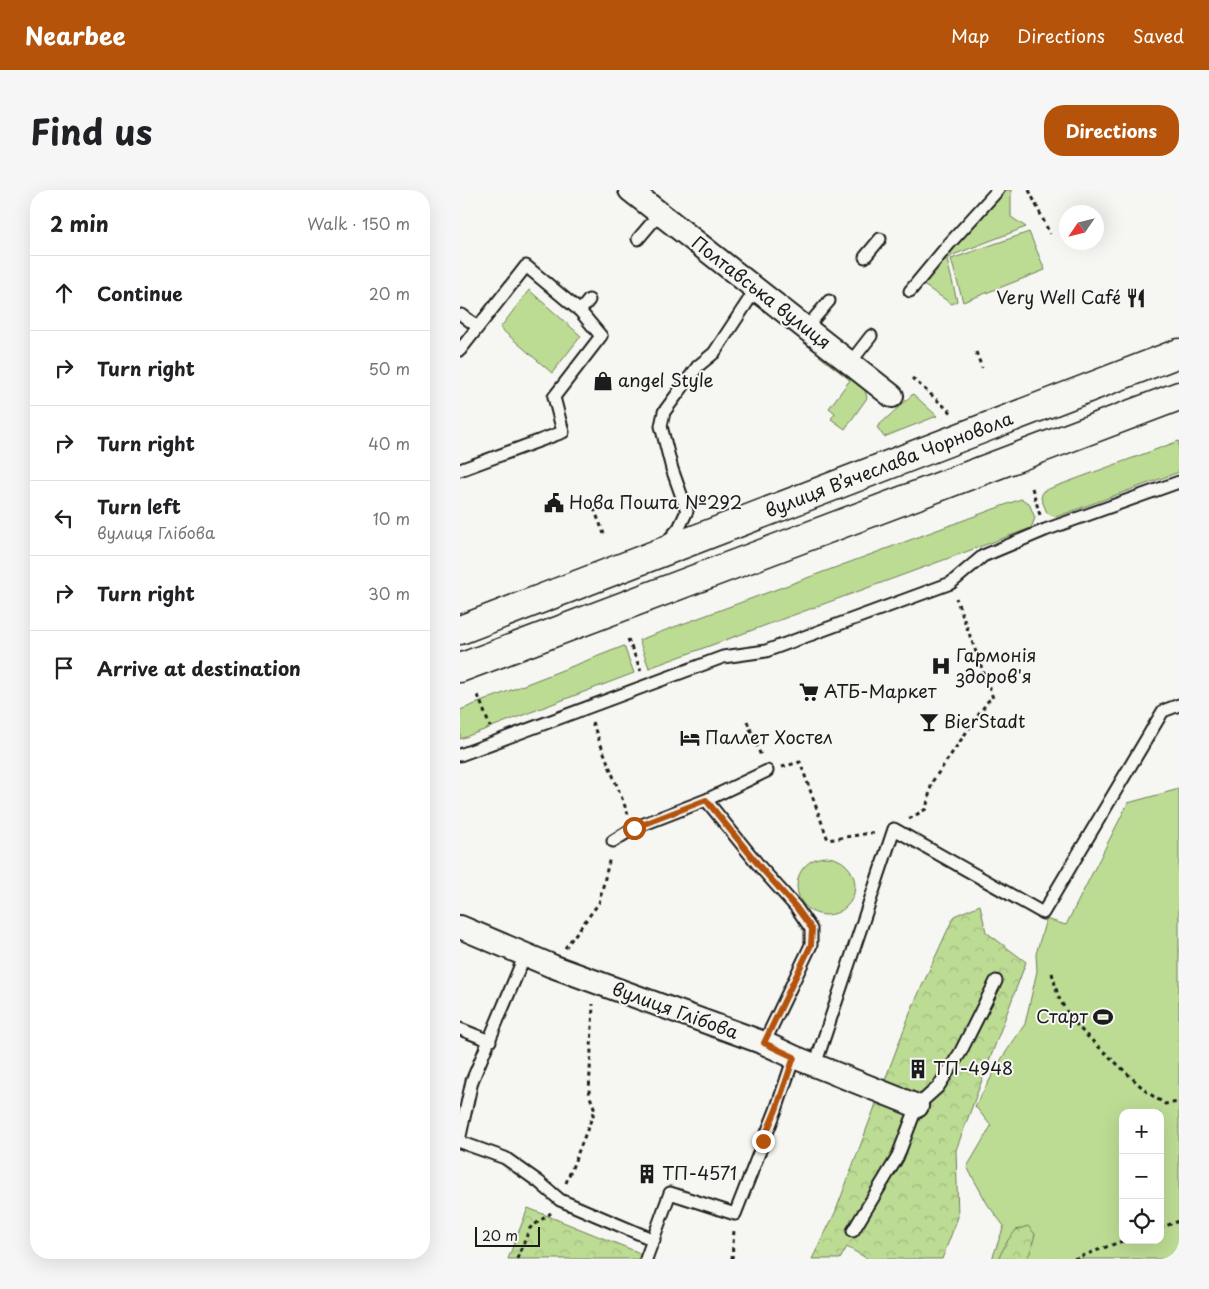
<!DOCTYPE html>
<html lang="en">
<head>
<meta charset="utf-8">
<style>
  body { margin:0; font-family:"Playpen Sans",sans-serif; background:#f6f6f6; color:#202124 }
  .controls { position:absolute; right:15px; bottom:15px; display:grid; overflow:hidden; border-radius:10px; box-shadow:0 5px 20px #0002 }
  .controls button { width:45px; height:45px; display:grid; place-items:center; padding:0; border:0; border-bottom:1px solid #e0e0e0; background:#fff; color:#202124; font:25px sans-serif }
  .compass { position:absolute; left:599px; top:15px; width:45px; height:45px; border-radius:50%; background:#fff; box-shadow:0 5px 20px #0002; rotate:235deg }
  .scale { position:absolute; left:15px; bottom:12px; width:65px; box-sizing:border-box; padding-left:5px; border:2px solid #1c1c1c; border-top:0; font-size:14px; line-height:18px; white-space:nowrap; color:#1c1c1c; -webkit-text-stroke:4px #f6f6f2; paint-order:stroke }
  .stop { position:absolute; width:15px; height:15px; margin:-11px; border:4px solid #b45309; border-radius:50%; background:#fff }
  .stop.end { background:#b45309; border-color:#fff; box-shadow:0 1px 5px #0008 }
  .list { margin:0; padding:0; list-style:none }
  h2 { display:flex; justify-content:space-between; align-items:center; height:65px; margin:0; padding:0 20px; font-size:21px }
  h2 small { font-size:16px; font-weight:400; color:#757577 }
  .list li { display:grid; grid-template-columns:32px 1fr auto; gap:15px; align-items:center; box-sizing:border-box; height:75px; padding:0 20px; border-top:1px solid #e0e0e0 }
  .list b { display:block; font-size:19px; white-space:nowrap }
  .list p { margin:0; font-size:16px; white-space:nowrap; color:#757577 }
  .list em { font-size:16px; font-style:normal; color:#757577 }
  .icon { flex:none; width:28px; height:28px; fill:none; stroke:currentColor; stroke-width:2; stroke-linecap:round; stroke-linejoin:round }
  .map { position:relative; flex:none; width:719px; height:1069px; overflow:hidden; border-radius:20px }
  header { display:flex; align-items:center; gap:30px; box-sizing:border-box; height:70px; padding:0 25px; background:#b45309; color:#fff }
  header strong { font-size:24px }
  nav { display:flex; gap:28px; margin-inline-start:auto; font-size:18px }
  .intro { display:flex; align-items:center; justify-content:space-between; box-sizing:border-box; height:120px; padding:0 30px }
  h1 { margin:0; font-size:35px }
  .button { padding:12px 22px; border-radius:20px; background:#b45309; color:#fff; font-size:18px; font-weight:700 }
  main { display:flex; gap:30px; padding:0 30px }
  aside { flex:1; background:#fff; border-radius:20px; box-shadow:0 5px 20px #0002 }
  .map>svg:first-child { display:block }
  .green { fill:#bcdb93; stroke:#6c7c58; fill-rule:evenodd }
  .forest { fill:url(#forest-crowns); stroke:#6c7c58 }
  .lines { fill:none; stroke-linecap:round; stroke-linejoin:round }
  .service-casing { stroke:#1c1c1c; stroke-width:15 }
  .minor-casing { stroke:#1c1c1c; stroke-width:26 }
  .secondary-casing { stroke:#1c1c1c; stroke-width:31 }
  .path { stroke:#1c1c1c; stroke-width:3; stroke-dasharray:4 4; stroke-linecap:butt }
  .service { stroke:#f6f6f2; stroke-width:11 }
  .minor { stroke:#f6f6f2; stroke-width:22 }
  .secondary { stroke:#f6f6f2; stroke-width:28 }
  .tram { stroke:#1c1c1c; stroke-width:1 }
  .route { stroke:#b45309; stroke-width:6 }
  .labels { text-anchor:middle; stroke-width:4; stroke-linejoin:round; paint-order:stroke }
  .street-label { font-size:18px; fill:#1c1c1c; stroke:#f6f6f2 }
  .poi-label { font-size:18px; fill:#1c1c1c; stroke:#f6f6f2; text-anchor:start }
</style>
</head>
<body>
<header>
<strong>Nearbee</strong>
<nav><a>Map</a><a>Directions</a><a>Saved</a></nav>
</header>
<div class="intro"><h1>Find us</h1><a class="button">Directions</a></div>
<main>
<aside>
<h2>2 min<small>Walk · 150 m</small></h2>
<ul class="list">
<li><svg class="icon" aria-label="ahead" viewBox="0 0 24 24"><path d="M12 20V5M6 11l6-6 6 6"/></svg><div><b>Continue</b></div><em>20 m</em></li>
<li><svg class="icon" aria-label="right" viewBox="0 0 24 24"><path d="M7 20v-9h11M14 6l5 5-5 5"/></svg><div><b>Turn right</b></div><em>50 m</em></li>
<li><svg class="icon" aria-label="right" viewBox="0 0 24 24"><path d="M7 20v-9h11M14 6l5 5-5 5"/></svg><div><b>Turn right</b></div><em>40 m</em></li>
<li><svg class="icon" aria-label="left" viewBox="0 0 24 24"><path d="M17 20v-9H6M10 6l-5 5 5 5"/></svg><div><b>Turn left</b><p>вулиця Глібова</p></div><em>10 m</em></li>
<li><svg class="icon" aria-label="right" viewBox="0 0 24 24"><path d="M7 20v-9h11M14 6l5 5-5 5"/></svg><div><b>Turn right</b></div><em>30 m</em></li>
<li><svg class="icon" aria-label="arrive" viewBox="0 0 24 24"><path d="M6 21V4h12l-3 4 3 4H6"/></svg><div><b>Arrive at destination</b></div></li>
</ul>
</aside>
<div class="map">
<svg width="719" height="1069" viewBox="0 0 719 1069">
  <defs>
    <pattern id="forest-crowns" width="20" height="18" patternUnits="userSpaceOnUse" patternTransform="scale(1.25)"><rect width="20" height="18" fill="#bcdb93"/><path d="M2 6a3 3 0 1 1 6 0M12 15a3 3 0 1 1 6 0" fill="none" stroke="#a1bb7e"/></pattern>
  </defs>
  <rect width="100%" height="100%" fill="#f6f6f2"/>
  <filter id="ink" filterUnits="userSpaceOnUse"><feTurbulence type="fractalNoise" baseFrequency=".02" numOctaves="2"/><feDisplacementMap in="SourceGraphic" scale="10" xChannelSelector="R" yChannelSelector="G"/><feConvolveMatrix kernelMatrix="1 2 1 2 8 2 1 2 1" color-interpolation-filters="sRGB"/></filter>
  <g filter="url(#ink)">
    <path class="green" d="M 546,0 L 551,0 L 551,27 L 566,37 L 493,65 L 487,70 L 497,111 L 492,114 L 462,94 Z
      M 569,42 L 585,80 L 503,112 L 491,69 Z
      M 69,100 L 121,146 L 92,183 L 40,138 Z
      M 362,162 L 404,196 L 407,208 L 385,239 L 371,229 L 375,223 L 369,218 L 390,190 L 359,166 Z
      M 453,204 L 477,226 L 424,247 L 417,237 Z
      M 719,251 L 719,282 L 596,327 L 587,323 L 581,308 L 583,301 Z
      M 561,309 L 569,313 L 575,328 L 571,338 L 189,478 L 179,450 Z
      M 164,456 L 174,483 L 0,549 L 0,520 Z
      M 719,599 L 719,1069 L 532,1069 L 544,1036 L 528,1015 L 507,977 L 531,936 L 515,916 L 542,868 L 565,834 L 577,781 L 576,764 L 586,729 L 606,735 L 668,613 ZM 663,923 L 700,923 L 700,1050 L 663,1050 Z
      M337 696a29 29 0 1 1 58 0a29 29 0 1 1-58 0Z"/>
    <path class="forest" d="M 520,715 L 526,742 L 566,772 L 496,960 L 498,1027 L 482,1069 L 408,1069 L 387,1057 L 380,1069 L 352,1069 L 375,1023 L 452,818 L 494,726 Z
      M 68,1018 L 185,1065 L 184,1069 L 48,1069 Z
      M 568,1036 L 575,1044 L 570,1063 L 566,1069 L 538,1069 L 548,1050 L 556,1040 Z"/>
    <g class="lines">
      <defs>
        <path id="service" d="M 178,49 L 200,23
          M 405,67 L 420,49
          M 450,101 L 489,54 L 538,0
          M 120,121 L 129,110
          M 2,125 L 18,137
          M 346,138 L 369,111
          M 0,160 L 66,76 L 120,121 L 141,146 L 94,207 L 103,242 L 0,280
          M 390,173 L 411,146
          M 206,353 L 219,338 L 227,321 L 212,279 L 201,236 L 204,222 L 238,176 L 254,163 L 296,99
          M 0,565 L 263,467 L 306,461 L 491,393 L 523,366 L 585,340 L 719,292
          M 246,610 L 301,678 L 336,717 L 351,739 L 351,755 L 304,853
          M 153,651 L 174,638 L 246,610 L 307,581
          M 0,839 L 30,851
          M 355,875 L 434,639 L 583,723 L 703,521 L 719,515
          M 0,946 L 12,891 L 65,765
          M 0,952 L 45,968 L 79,992 L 100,1010 L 194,1050
          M 393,1041 L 437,968 L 457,916 L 478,897 L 500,863 L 536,791
          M 186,1069 L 210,1003 L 275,1024 L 316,920 L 334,867"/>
        <path id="minor" d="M 170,0 L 432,206
          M 0,737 L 92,776 L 304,853 L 334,867 L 457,916"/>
        <path id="secondary" d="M 0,440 L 719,163
          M 0,478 L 719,206"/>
      </defs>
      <use href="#service" class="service-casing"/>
      <use href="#minor" class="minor-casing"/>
      <use href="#secondary" class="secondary-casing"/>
      <path class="path" d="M 569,0 L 590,44
        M 516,162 L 522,178
        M 452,188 L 493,224
        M 572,298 L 580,325
        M 131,311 L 144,344
        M 168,449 L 181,481
        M 18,505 L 30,537
        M 287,531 L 301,566
        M 132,532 L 168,624
        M 322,577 L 340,572 L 368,650 L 416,642
        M 449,629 L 466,619 L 472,592 L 528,511 L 533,508 L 496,408
        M 105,758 L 139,713 L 150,667
        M 592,783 L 598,806 L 609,826 L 624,843 L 687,902 L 705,914 L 719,912
        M 106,993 L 135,920 L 129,904 L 133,814
        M 700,1038 L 719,1031
        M 57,1069 L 70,1038 L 91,1023
        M 272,1069 L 274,1040
        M 614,1069 L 665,1050"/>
      <use href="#service" class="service"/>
      <use href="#minor" class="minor"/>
      <use href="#secondary" class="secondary"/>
      <path class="tram" d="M 0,3 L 2,0"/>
    </g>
  </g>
  <g class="lines" filter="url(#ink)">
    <path class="route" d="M 174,638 L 246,610 L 301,678 L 336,717 L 352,739 L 351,755 L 304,853 L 334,867 L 316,920 L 303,951"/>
  </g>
  <defs>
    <symbol id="restaurant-bare" viewBox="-9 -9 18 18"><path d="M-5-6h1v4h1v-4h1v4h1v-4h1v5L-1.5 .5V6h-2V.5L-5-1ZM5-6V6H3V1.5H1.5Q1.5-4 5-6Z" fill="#1c1c1c" stroke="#f6f6f2" stroke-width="2.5" paint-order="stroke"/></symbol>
    <symbol id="shop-bare" viewBox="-9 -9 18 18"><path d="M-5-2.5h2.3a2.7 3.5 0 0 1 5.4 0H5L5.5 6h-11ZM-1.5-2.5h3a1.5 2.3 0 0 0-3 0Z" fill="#1c1c1c" stroke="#f6f6f2" stroke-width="2.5" paint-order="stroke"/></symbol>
    <symbol id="civic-bare" viewBox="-9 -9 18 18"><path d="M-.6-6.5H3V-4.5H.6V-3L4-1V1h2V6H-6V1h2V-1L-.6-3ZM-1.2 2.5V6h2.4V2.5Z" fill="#1c1c1c" stroke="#f6f6f2" stroke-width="2.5" paint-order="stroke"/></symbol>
    <symbol id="hospital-bare" viewBox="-9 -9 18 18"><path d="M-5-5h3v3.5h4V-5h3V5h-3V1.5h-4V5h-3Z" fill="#1c1c1c" stroke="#f6f6f2" stroke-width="2.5" paint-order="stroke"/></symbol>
    <symbol id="supermarket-bare" viewBox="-9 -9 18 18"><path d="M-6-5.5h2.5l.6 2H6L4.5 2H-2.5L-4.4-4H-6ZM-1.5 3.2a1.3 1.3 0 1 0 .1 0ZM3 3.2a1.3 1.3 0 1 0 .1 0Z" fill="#1c1c1c" stroke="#f6f6f2" stroke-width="2.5" paint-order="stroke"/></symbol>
    <symbol id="bar-bare" viewBox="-9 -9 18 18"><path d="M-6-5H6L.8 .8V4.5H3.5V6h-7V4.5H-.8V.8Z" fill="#1c1c1c" stroke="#f6f6f2" stroke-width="2.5" paint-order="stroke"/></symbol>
    <symbol id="hotel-bare" viewBox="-9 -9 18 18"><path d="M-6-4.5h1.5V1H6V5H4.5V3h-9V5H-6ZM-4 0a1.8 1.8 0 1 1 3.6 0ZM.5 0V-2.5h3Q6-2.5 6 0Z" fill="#1c1c1c" stroke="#f6f6f2" stroke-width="2.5" paint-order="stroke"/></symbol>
    <symbol id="stadium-bare" viewBox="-9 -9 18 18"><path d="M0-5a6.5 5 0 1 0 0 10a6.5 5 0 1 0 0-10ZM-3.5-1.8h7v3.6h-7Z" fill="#1c1c1c" stroke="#f6f6f2" stroke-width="2.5" paint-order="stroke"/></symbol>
    <symbol id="building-bare" viewBox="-9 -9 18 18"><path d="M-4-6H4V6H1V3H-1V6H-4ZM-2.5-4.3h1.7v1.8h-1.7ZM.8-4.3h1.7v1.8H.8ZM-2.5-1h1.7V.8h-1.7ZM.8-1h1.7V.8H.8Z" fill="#1c1c1c" stroke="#f6f6f2" stroke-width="2.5" paint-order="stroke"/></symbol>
  </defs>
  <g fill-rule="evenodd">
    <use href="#restaurant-bare" x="662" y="94" width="28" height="28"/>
    <use href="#shop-bare" x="129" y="177" width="28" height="28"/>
    <use href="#civic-bare" x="80" y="299" width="28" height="28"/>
    <use href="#hospital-bare" x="467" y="462" width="28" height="28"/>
    <use href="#supermarket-bare" x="335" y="488" width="28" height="28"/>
    <use href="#bar-bare" x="455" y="518" width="28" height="28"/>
    <use href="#hotel-bare" x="216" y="534" width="28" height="28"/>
    <use href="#stadium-bare" x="629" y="813" width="28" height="28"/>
    <use href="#building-bare" x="444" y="865" width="28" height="28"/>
    <use href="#building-bare" x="173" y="970" width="28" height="28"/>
  </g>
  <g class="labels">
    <g class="street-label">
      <text transform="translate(301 103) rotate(38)" y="6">Полтавська вулиця</text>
      <text transform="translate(429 275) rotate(-21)" y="6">вулиця Вʼячеслава Чорновола</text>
      <text transform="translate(215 821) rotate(20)" y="6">вулиця Глібова</text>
    </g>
    <g class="poi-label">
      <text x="661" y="114" text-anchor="end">Very Well Café</text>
      <text x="158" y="197">angel Style</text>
      <text x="109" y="319">Нова Пошта №292</text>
      <text x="496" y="472">Гармонія<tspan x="496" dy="21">здоров'я</tspan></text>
      <text x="364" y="508">АТБ-Маркет</text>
      <text x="484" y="538">BierStadt</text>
      <text x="245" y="554">Паллет Хостел</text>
      <text x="628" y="833" text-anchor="end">Старт</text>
      <text x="473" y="885">ТП-4948</text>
      <text x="202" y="990">ТП-4571</text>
    </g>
  </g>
</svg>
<div class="controls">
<button>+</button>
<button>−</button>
<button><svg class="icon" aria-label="locate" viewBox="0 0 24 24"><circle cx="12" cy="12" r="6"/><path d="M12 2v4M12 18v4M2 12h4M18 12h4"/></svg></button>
</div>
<svg class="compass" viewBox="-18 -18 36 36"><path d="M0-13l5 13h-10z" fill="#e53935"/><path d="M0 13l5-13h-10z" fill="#757577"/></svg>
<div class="scale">20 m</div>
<div class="stop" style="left:174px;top:638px"></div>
<div class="stop end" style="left:303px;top:951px"></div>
</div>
</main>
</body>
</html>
